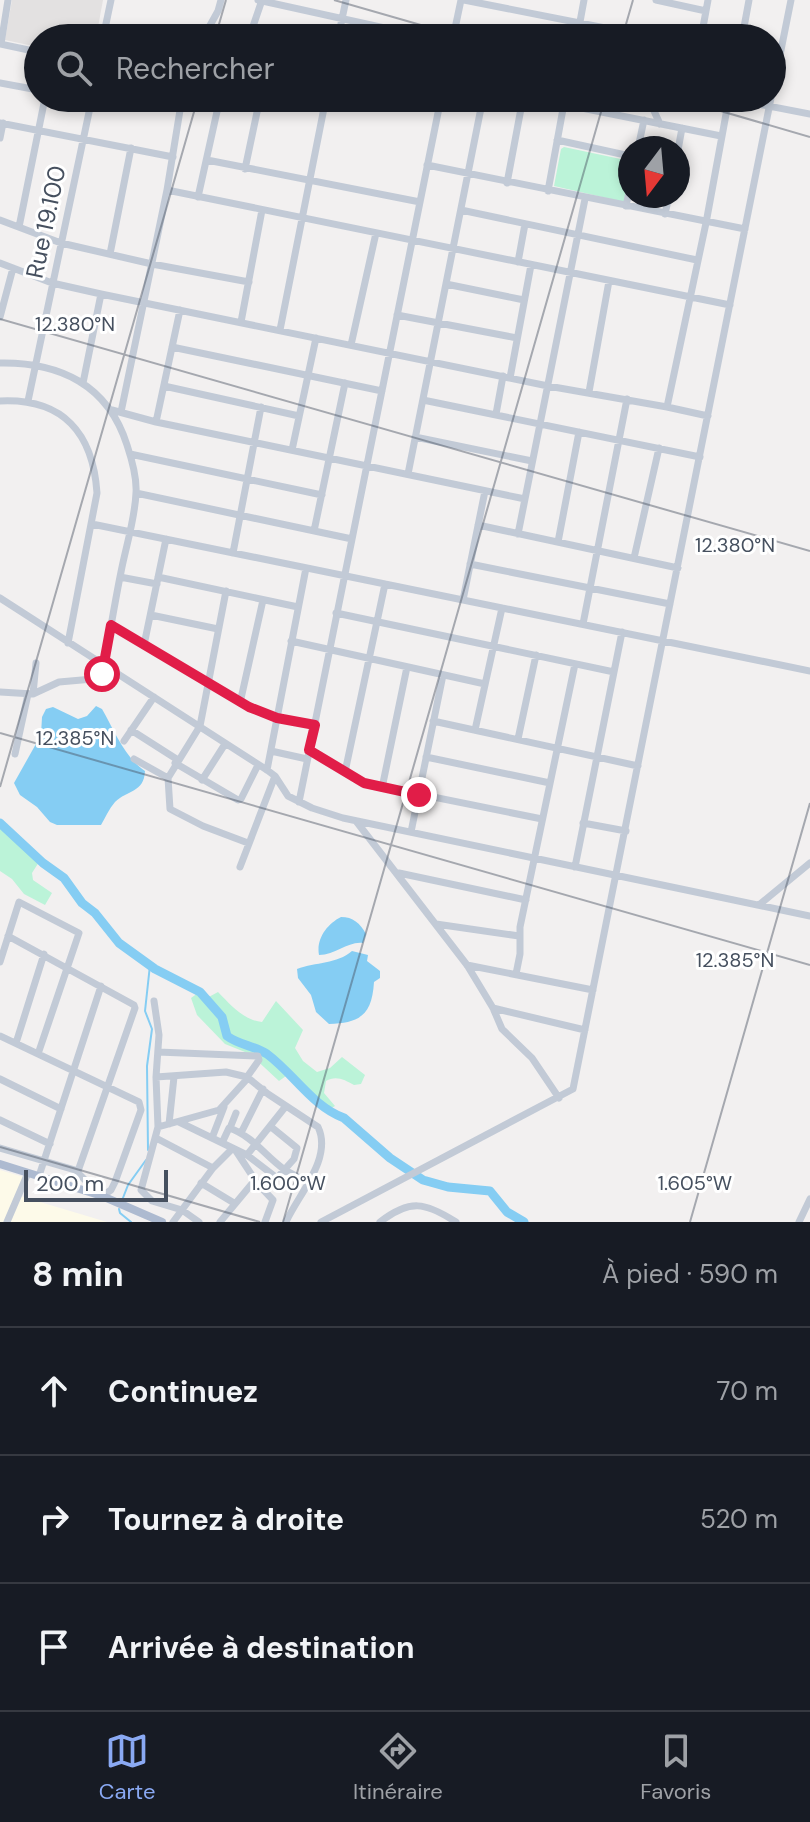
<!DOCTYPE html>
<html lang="fr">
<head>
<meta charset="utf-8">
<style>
  body { margin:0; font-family:"DM Sans",sans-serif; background:#242831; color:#f1f3f6 }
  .compass { position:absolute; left:618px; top:136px; width:72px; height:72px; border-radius:50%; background:#171b24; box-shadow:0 4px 12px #0003; rotate:196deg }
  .scale { position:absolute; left:24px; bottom:20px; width:144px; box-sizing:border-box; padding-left:8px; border:4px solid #46505f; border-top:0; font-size:22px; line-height:28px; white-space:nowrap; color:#46505f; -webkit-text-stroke:6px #fff; paint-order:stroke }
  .stop { position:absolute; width:24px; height:24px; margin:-18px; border:6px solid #e11d48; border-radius:50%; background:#fff }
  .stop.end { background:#e11d48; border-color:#fff; box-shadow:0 2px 8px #0008 }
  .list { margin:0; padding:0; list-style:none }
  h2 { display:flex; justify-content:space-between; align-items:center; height:104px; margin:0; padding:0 32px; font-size:34px }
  h2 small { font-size:26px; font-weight:400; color:#9ea1a6 }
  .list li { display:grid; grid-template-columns:52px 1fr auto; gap:24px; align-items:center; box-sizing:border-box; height:128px; padding:0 32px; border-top:2px solid #363941 }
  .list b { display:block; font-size:30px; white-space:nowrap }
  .list em { font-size:26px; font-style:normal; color:#9ea1a6 }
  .icon { flex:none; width:44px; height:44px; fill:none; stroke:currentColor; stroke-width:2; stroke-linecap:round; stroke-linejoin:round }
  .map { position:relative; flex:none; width:810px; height:1222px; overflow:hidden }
  .search { position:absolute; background:#171b24; box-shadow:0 4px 12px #0003; left:24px; right:24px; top:24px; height:88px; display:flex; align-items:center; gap:20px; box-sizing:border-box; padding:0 28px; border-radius:44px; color:#9ea1a6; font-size:30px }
  .sheet { height:488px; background:#171b24 }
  nav { display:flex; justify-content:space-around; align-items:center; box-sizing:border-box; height:112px; border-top:2px solid #363941; background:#171b24; font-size:22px; color:#9ea1a6 }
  nav a { display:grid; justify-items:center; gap:4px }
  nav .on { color:#8aa9f3 }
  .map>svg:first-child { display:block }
  .commercial { fill:#fdfae9 }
  .education { fill:#e3e1e1 }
  .green { fill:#bbf3d8 }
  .water { fill:#85cdf3 }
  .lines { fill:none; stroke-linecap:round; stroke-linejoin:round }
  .stream { stroke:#85cdf3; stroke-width:2 }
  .river { stroke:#85cdf3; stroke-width:9 }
  .minor { stroke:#c2cad6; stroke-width:7 }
  .major { stroke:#adbad0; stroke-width:8 }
  .route { stroke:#e11d48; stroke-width:10 }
  .ticks { fill:none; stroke:#46505f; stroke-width:2; stroke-opacity:0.45 }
  .labels { text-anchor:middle; stroke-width:6; stroke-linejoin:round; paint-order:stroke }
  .street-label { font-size:24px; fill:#46505f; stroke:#fff }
  .ticks-label { font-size:20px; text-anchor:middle; fill:#46505f; stroke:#fff; stroke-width:6; stroke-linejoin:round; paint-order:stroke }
</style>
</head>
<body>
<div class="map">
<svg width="810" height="1222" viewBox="0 0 810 1222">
  <rect width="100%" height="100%" fill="#f2f0f0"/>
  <path class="commercial" d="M 0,1170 L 27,1178 L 20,1196 L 107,1222 L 0,1222 Z"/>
  <path class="education" d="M 12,0 L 103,0 L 96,38 L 38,38 L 38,47 L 5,40 Z"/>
  <path class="green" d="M 564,147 L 630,161 L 624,202 L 554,186 L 561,149 Z
    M 0,827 L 39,862 L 32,873 L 33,880 L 52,893 L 45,905 L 24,894 L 12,879 L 0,871 Z
    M 218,992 C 231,1005 243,1020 262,1022 L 276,1001 L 303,1030 L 295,1048 L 303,1061 L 317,1072 L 330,1068 L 342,1057 L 365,1075 L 361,1084 L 354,1085 C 345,1080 336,1075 326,1081 L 324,1093 L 335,1106 L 330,1109 L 298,1082 L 286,1076 L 279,1081 L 250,1054 L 225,1044 L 197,1015 L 191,998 L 198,993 L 205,999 Z"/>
  <path class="water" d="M 96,706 L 102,709 C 114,730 125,758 145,771 C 144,793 127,790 115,802 C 109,809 105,818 101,825 L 57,825 L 50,822 L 37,807 L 20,795 L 14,783 L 41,735 L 42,717 L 46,709 L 53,707 L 78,719 L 87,716 Z
    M 341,917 C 353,917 360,923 366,934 L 363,943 C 348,941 336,955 319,955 C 316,939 327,924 341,917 Z
    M 352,951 L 368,955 L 367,961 L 380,971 L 380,978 L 374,982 C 372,1015 360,1023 329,1024 L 316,1012 L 311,995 L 298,978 L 297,969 C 316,962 337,964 352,951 Z"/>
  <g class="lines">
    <path class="stream" d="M 148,1150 L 147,1066 L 152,1029 L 145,1011 L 150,965
      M 121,1203 L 128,1185 L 146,1160
      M 119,1209 L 120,1213 L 131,1222"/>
    <path class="river" d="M 0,823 L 43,863 L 64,878 L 82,903 L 95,913 L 119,943 L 155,969 L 200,992 L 222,1017 L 227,1036 C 239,1045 255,1046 267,1054 C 294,1074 312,1106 344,1118 L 390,1158 L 423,1180 L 448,1187 L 490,1191 L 507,1212 L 524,1222"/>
    <path class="minor" d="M 258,0 L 430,38
      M 464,0 L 656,38
      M 656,0 L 706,11
      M 103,38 L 111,0
      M 203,38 L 218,11 L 221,0
      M 249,38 L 262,0
      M 338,38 L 346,0
      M 453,38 L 461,0
      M 577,38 L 584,0
      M 701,38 L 708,0
      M 742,38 L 749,0
      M 0,44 L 38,52
      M 1,44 L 8,0
      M 0,83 L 38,90
      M 772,95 L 791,0
      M 532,98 L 721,136
      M 648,98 L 660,124
      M 727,98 L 810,114
      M 0,123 L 173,157
      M 0,138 L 3,123
      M 557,140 L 630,156
      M 638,148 L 644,120
      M 678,150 L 682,128
      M 207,160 L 420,202
      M 427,165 L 745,229
      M 245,169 L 260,98
      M 507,183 L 523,98
      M 167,190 L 730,305
      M 548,191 L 565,98
      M 198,197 L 220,98
      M 626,206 L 630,187
      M 461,210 L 697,260
      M 665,214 L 669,196
      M 0,220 L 61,243 L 152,264 L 249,282
      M 19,227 L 45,98
      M 110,254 L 131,148
      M 518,262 L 525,224
      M 0,263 L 52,283 L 101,294 L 548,386 L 667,407
      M 446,284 L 524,300
      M 397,315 L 517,338
      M 0,317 L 13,268
      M 241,322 L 262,210
      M 280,330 L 326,98
      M 351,345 L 376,233
      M 172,347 L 382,391
      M 0,363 C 60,362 108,385 127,445 C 132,460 137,478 136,493 C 135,519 126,546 121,572 C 114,606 109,640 102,674 L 93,679 L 59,682 L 33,694 L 0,692
      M 510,378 L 531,265
      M 83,383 L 101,294
      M 164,386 L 299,416
      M 589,392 L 609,281
      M 423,400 L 700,457
      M 0,401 C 63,398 93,433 97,493 L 68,643
      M 28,401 L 92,98
      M 112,410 L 156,422 L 525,499
      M 121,412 L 167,190 L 182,98
      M 496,414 L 503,376
      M 708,416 L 667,407 L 706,223 L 729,98
      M 156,422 L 180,310
      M 415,437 L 532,461
      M 292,450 L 316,338
      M 130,454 L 322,495
      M 408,474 L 483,98
      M 136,493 L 352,539
      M 92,524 L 810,671
      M 478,525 L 678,568
      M 314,531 L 345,383
      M 518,534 L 585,199
      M 558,542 L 579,432
      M 233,553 L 261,407
      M 634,558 L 659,448
      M 470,564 L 670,604
      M 120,577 L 157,584
      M 158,577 L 298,607
      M 226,591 L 200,726 L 168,778 L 170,809 L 203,826 L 248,843
      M 0,598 L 267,770 L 275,776 L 288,796 L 312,808 L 343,818 L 810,916
      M 463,600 L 485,491
      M 336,613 L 614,672
      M 151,615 L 218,629
      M 583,624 L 627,399
      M 111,625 L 244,705 L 277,718 L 315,725
      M 291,641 L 485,684
      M 144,645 L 166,539
      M 33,694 L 36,663
      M 240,703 L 263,600
      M 433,721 L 638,766
      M 131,730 L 178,760
      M 475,730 L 502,608
      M 518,739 L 536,655
      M 124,741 L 154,697
      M 309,750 L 364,783 L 542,819
      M 271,751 L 307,759
      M 15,754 L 28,694
      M 426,757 L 550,783
      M 134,759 L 168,778
      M 175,763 L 238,800 L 241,799 L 258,765
      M 267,770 L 306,568
      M 345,772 L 385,584
      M 202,780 L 225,744
      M 382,788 L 407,667
      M 299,802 L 441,98
      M 356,821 L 467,965 L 493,1008 L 502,1029 L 532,1058 L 559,1098
      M 583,823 L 626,831
      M 411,832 L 443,675
      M 240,867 L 275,776
      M 575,867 L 622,632
      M 399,873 L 526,900
      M 759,905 L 810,863
      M 436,924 L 519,936
      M 8,936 L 134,1005 L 135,1008 L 78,1171
      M 0,962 L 19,902 L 79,933 L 38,1054
      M 467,965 L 593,990
      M 516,974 L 520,954 L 520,927 L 575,664
      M 154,1001 L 159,1035 L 156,1077 L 158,1127 L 141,1190 L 152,1201 L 182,1210 L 199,1222
      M 493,1008 L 585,1030
      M 0,1036 L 139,1102 L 141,1110 L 115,1182 L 111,1190 L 102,1196
      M 16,1043 L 44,954
      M 158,1052 L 258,1056 L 259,1060 L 247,1077
      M 156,1077 L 226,1072 L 247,1077 L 268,1094 L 318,1127 C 333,1158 298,1195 286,1222
      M 0,1079 L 61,1109
      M 0,1120 L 50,1144
      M 179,1122 L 247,1155 L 277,1178 L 294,1159 L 297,1148 L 270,1126
      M 169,1124 L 174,1077
      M 158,1127 L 219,1110 L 248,1078
      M 230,1128 L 236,1113
      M 241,1133 L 263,1089
      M 156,1138 L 213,1168
      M 212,1138 L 224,1107
      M 222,1143 L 229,1128 C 253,1136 265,1156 285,1170 C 292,1174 300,1178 308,1182
      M 0,1148 L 75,1170 L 93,1188 L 94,1191 L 87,1191
      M 236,1151 L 257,1183 L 273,1200 L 265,1222
      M 247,1155 L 286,1106
      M 39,1176 L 101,986
      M 201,1183 L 234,1203
      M 7,1222 L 28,1173
      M 173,1222 L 213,1168 L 232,1149
      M 220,1222 L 255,1180
      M 321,1222 L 573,1089 L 771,98
      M 380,1222 C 410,1199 425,1202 456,1222
      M 799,1222 L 810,1199"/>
    <path class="major" d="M 0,1164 L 102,1196 L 162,1222"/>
  </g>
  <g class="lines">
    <path class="route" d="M 102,674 L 111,625 L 249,707 L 277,718 L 315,725 L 309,750 L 364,783 L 419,795"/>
  </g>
  <path class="ticks" d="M 334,0 L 466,38M 215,38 L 226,0M 622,38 L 633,0M 676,98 L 810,137M 0,319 L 810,551M 0,733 L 810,965M 0,787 L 198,98M 0,1147 L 260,1222M 283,1222 L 605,98M 690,1222 L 810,803"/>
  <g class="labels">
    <g class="street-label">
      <text transform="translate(46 222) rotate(-78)" y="8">Rue 19.100</text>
    </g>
  </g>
  <g class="ticks-label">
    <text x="75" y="331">12.380°N</text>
    <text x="735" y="552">12.380°N</text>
    <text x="75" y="745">12.385°N</text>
    <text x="735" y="967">12.385°N</text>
    <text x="288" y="1190">1.600°W</text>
    <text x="695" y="1190">1.605°W</text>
  </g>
</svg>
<svg class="compass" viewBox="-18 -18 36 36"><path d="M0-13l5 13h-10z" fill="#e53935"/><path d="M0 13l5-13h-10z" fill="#9ea1a6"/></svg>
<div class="scale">200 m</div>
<div class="stop" style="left:102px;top:674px"></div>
<div class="stop end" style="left:419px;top:795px"></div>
<div class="search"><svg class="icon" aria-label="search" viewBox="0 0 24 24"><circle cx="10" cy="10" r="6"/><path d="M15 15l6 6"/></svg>Rechercher</div>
</div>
<section class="sheet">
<h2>8 min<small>À pied · 590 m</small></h2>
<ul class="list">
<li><svg class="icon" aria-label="ahead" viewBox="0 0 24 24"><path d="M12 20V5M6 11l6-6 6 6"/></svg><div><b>Continuez</b></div><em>70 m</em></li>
<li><svg class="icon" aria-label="right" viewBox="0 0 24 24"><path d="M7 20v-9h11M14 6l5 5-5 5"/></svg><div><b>Tournez à droite</b></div><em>520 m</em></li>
<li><svg class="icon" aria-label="arrive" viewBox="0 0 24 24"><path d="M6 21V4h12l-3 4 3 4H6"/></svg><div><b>Arrivée à destination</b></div></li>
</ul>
</section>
<nav>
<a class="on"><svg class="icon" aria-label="map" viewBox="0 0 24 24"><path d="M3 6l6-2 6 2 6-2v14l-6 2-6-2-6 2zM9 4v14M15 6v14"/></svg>Carte</a>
<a><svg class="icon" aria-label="directions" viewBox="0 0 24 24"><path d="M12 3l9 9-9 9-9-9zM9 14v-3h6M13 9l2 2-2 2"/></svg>Itinéraire</a>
<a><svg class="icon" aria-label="saved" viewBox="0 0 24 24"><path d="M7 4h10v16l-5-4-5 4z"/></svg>Favoris</a>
</nav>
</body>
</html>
